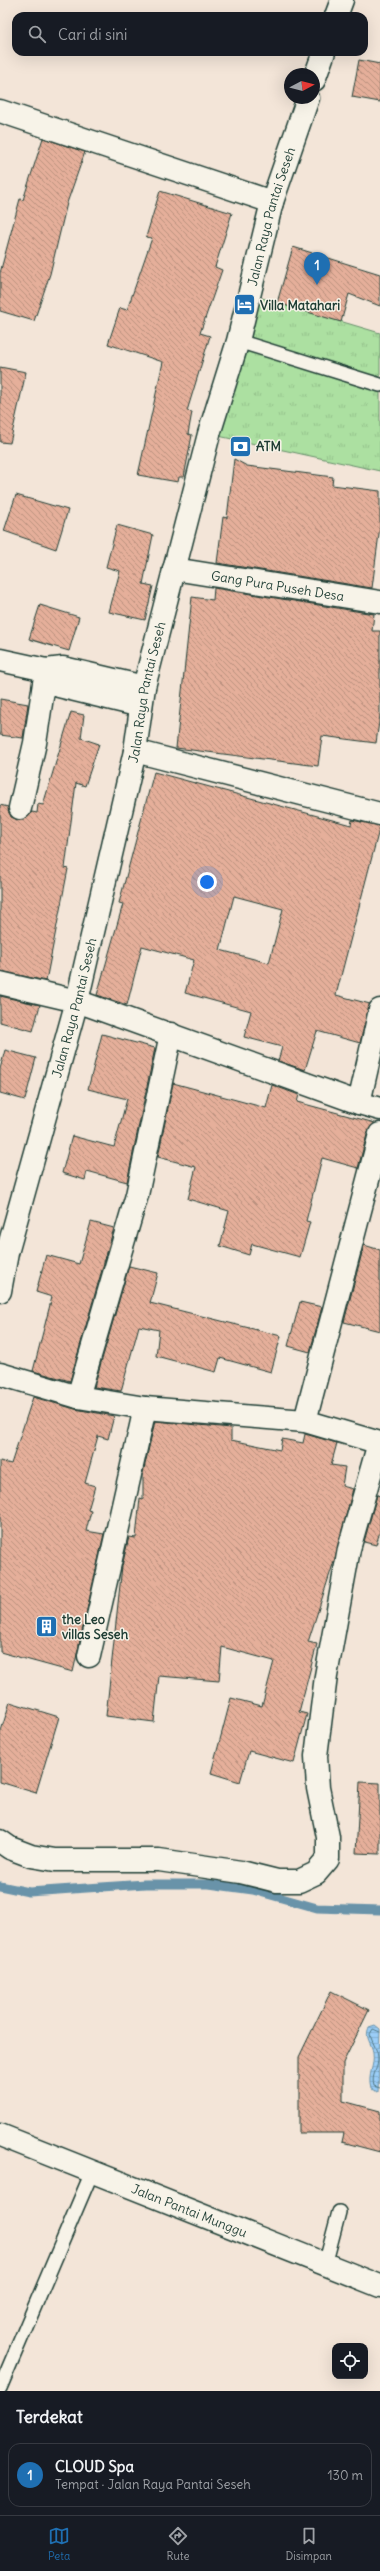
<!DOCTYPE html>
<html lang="id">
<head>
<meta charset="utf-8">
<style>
  body { margin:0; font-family:Delius,sans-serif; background:#242831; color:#f1f3f6 }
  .controls { position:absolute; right:12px; bottom:12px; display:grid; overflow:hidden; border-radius:8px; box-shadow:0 4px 16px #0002 }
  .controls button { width:36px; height:36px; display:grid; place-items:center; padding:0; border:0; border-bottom:1px solid #363941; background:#171b24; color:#f1f3f6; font:20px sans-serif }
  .compass { position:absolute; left:284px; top:68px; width:36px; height:36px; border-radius:50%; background:#171b24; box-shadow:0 4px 16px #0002; rotate:83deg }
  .you { position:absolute; left:207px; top:882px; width:14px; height:14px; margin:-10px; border:3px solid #fff; border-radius:50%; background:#1a73e8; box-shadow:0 0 0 6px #1a73e833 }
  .badge { display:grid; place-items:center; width:26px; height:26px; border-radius:50%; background:#1f6fb2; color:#fff; font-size:13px; font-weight:700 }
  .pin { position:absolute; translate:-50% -33px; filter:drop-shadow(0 1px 2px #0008) }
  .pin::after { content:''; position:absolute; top:21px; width:14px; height:12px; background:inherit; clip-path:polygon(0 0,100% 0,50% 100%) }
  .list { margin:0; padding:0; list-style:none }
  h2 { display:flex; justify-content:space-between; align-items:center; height:52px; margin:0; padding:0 16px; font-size:17px }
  h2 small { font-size:13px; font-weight:400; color:#9ea1a6 }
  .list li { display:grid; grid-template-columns:26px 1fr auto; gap:12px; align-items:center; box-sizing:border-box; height:64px; margin:0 8px 8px; padding:0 8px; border:1px solid #363941; border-radius:12px }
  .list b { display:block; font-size:15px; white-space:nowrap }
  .list p { margin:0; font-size:13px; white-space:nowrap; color:#9ea1a6 }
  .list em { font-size:13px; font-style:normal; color:#9ea1a6 }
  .icon { flex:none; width:22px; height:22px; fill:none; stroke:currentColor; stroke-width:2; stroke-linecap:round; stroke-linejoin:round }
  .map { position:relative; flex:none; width:380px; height:2391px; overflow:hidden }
  .search { position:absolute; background:#171b24; box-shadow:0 4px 16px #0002; left:12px; right:12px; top:12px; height:44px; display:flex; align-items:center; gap:10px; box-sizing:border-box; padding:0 14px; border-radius:12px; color:#9ea1a6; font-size:15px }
  .sheet { height:124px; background:#171b24 }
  nav { display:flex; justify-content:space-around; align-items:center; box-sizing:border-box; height:56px; border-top:1px solid #363941; background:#171b24; font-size:11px; color:#9ea1a6 }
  nav a { display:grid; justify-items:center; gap:2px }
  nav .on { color:#1f6fb2 }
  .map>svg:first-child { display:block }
  .grass { fill:url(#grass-tufts); stroke:#668e6a }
  .water { fill:url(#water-rules); stroke:#6993a9 }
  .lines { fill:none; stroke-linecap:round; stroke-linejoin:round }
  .shore { stroke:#507782; stroke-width:1 }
  .stream { stroke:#6993a9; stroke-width:9 }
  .building { fill:url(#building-back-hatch); stroke:#1f3d34; fill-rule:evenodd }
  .service-casing { stroke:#1f3d34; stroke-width:16 }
  .minor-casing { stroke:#1f3d34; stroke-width:25 }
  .service { stroke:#f7f3e8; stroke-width:13 }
  .minor { stroke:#f7f3e8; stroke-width:22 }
  .labels { text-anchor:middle; stroke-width:3; stroke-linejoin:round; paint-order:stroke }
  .street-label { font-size:13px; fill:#1f3d34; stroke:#f7f3e8 }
  .poi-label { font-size:13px; font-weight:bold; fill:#1f3d34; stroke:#f7f3e8; text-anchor:start }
</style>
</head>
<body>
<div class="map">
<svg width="380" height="2391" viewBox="0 0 380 2391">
  <defs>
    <pattern id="grass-tufts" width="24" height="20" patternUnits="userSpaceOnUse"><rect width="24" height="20" fill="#ace0a1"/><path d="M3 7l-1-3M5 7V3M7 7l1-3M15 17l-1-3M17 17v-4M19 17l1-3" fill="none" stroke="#94c18b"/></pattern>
    <pattern id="water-rules" width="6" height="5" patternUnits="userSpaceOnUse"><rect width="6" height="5" fill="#9acdf7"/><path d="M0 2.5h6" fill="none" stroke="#84b1d4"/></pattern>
    <pattern id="building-back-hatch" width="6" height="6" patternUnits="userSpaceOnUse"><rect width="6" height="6" fill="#e5af9a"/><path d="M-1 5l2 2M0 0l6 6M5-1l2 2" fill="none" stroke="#b9907e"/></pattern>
  </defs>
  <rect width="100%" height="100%" fill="#f3e5d8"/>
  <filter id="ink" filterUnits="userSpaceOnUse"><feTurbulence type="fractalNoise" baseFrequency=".025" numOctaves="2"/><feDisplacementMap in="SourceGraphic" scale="8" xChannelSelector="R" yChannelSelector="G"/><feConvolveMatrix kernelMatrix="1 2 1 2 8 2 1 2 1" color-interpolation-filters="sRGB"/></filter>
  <g filter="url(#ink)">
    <path class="grass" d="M 252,295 L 380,333 L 380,471 L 209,434 Z"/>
    <path class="water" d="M 375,2025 L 380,2029 L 378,2092 L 371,2089 C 367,2074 375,2067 373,2053 C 372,2042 364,2039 369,2027 Z"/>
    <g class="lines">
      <path class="shore" d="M 380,2032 L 373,2029 L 370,2034 C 372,2044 379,2050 378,2061 C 377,2071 371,2075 374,2086 L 380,2088"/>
      <path class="stream" d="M 0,1886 L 29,1892 L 145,1884 L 209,1884 L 253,1890 L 317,1908 L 380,1910"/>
    </g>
    <path class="building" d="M 359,60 L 380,64 L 380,102 L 352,97 Z
      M 43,138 L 85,152 L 67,203 L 50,274 L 34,321 L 0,311 L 0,273 L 20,199 L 23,200 Z
      M 160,191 L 232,213 L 215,267 L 222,270 L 200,333 L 210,336 L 187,411 L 192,412 L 188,434 L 192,435 L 184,477 L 179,477 L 178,482 L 138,475 L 163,362 L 108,344 L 120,308 L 127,310 L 152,238 L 146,237 Z
      M 293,247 L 380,274 L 380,306 L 349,294 L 341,322 L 277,303 Z
      M 0,367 L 26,372 L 10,443 L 0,442 Z
      M 234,459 L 247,466 L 333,477 L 332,485 L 380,491 L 380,526 L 372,588 L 217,563 L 223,517 L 227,518 Z
      M 16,495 L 68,510 L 56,549 L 4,531 Z
      M 117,525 L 153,535 L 143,584 L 153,586 L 145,620 L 109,612 L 120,571 L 106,567 Z
      M 214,588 L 374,614 L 372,631 L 380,631 L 380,715 L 376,743 L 322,736 L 318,766 L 176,748 L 192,597 L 213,600 Z
      M 40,605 L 79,617 L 69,651 L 29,639 Z
      M 0,699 L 28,704 L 23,738 L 0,735 Z
      M 71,712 L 84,715 L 81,738 L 99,744 L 85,786 L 76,783 L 65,868 L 68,869 L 46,981 L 0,971 L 0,805 L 8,807 L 11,817 L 18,820 L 24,820 L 32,812 L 37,813 L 38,804 L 43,805 Z
      M 154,772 L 351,825 L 352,820 L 380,826 L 336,995 L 370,1004 L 360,1043 L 317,1031 L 305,1070 L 278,1061 L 282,1047 L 244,1037 L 251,1011 L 185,993 L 194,960 L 142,946 L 127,1005 L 97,995 L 123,904 L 119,903 ZM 234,896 L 283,909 L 269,963 L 220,950 Z
      M 0,996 L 40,1005 L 33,1031 L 0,1022 Z
      M 102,1034 L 155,1048 L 127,1182 L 87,1171 L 85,1180 L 62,1173 L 72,1136 L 114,1147 L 127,1099 L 88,1089 Z
      M 5,1050 L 36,1058 L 25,1100 L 0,1093 L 0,1069 Z
      M 173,1083 L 266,1108 L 272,1085 L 299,1095 L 297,1102 L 375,1123 L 368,1131 L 358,1168 L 322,1158 L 306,1221 L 310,1222 L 300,1257 L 252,1244 L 249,1255 L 220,1246 L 229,1211 L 188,1199 L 196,1167 L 158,1157 Z
      M 91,1222 L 114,1228 L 70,1381 L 33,1371 L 52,1297 L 36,1292 L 46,1255 L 79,1264 Z
      M 364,1245 L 380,1250 L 380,1331 L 344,1322 Z
      M 129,1266 L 158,1273 L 150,1303 L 281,1336 L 271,1372 L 220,1358 L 216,1372 L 156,1356 L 159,1330 L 139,1326 L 121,1391 L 94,1387 Z
      M 300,1302 L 322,1307 L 310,1352 L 288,1346 Z
      M 33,1397 L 75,1409 L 114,1416 L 108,1439 L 98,1436 L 85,1483 L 95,1486 L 88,1510 L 91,1511 L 86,1531 L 104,1534 L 73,1672 L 0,1652 L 0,1461 L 11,1464 Z
      M 155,1421 L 231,1428 L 231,1440 L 280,1450 L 282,1439 L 303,1443 L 305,1434 L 337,1443 L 331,1465 L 345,1467 L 342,1486 L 353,1489 L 335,1558 L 308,1642 L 317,1644 L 299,1712 L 307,1714 L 294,1763 L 249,1751 L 240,1782 L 211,1773 L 221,1736 L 231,1698 L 262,1706 L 274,1661 L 222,1647 L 219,1681 L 159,1676 L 154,1722 L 106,1716 L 122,1566 L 129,1537 L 136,1538 L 140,1498 L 143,1499 L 143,1473 Z
      M 377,1495 L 380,1496 L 380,1531 L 376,1545 L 364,1542 Z
      M 10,1702 L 59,1717 L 36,1793 L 0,1782 L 0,1734 Z
      M 360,1782 L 380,1783 L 380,1854 L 356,1853 Z
      M 331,1991 L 369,2010 L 343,2063 L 343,2101 L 380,2111 L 380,2152 L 342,2142 L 344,2133 L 299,2133 L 299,2057 Z"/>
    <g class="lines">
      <defs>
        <path id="service" d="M 238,341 L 380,385
          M 325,2265 L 339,2212
          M 0,2388 L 92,2172"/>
        <g id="minor">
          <path d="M 336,16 L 342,0"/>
          <path d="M 314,80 L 324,52"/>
          <path d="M 0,111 L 272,202"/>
          <path id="s1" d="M 174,569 L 380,602"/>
          <path d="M 0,660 L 46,670 L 63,668 L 144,687"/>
          <path d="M 46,670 L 59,686 L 141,706"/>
          <path d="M 135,751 L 380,814"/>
          <path d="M 20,808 L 35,743 L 46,670"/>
          <path d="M 0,983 L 77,1001 L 359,1103 L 380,1109"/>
          <path d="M 359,1103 L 380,1010"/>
          <path id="s2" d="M 0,1291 L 7,1253 L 77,1001 L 135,751 L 144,687 L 209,434 L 238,341 L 272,202 L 308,98"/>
          <path d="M 0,1374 L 78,1397 L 145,1408 L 305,1421 L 380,1443"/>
          <path d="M 78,1397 L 137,1195 L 171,1034"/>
          <path d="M 305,1421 L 380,1134"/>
          <path d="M 89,1656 L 145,1408"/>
          <path d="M 0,1841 L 10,1848 L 31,1856 L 55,1860 L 159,1860 L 241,1872 L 277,1881 L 299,1881 L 316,1873 L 328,1859 L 328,1837 L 318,1788 L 316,1756 L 326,1676 L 349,1549 L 379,1443"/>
          <path id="s3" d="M 0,2135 L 380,2286"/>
        </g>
      </defs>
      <use href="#service" class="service-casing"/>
      <use href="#minor" class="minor-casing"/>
      <use href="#service" class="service"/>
      <use href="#minor" class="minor"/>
    </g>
  </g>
  <defs>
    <symbol id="hotel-square" viewBox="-11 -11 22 22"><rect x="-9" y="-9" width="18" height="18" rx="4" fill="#1f6fb2" stroke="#f7f3e8"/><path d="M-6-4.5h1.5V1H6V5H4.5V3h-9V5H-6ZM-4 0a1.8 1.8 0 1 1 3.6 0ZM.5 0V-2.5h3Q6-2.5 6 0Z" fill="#fff"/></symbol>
    <symbol id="bank-square" viewBox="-11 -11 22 22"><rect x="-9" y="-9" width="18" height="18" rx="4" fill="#1f6fb2" stroke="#f7f3e8"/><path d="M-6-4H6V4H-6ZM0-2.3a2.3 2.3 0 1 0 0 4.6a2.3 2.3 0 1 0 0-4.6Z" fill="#fff"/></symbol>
    <symbol id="building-square" viewBox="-11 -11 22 22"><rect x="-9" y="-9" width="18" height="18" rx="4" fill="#1f6fb2" stroke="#f7f3e8"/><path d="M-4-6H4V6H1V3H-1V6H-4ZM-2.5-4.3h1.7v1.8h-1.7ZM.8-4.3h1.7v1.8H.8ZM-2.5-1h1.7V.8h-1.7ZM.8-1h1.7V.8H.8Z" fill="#fff"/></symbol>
  </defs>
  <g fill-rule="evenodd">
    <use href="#hotel-square" x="232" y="292" width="25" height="25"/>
    <use href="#bank-square" x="228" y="434" width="25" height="25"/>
    <use href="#building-square" x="34" y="1614" width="25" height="25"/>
  </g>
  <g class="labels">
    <g class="street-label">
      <text dy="5" stroke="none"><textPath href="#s2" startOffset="1109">Jalan Raya Pantai Seseh</textPath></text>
      <text dy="5" stroke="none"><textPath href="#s1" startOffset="105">Gang Pura Puseh Desa</textPath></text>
      <text dy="5" stroke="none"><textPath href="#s2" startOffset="617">Jalan Raya Pantai Seseh</textPath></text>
      <text dy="5" stroke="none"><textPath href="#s2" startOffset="293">Jalan Raya Pantai Seseh</textPath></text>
      <text dy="5" stroke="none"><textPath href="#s3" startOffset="204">Jalan Pantai Munggu</textPath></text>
    </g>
    <g class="poi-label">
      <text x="260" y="310">Villa Matahari</text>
      <text x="256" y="451">ATM</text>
      <text x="62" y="1624">the Leo<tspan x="62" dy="15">villas Seseh</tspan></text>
    </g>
  </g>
</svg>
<div class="controls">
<button><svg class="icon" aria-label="locate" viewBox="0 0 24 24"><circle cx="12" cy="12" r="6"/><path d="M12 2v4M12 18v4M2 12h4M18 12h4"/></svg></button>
</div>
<svg class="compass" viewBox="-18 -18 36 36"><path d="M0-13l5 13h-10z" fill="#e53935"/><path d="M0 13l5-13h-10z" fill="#9ea1a6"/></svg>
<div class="you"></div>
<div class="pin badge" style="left:317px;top:285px">1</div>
<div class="search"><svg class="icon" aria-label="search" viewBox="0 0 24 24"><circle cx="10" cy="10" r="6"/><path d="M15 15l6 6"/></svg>Cari di sini</div>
</div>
<section class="sheet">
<h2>Terdekat<small></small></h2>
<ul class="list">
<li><span class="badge">1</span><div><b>CLOUD Spa</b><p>Tempat · Jalan Raya Pantai Seseh</p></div><em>130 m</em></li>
</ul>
</section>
<nav>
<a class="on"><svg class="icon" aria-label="map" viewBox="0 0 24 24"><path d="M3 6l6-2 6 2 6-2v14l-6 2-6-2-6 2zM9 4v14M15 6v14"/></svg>Peta</a>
<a><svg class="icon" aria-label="directions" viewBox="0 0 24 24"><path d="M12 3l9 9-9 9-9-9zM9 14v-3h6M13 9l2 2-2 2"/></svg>Rute</a>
<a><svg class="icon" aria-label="saved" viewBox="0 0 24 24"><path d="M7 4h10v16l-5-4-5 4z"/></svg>Disimpan</a>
</nav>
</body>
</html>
